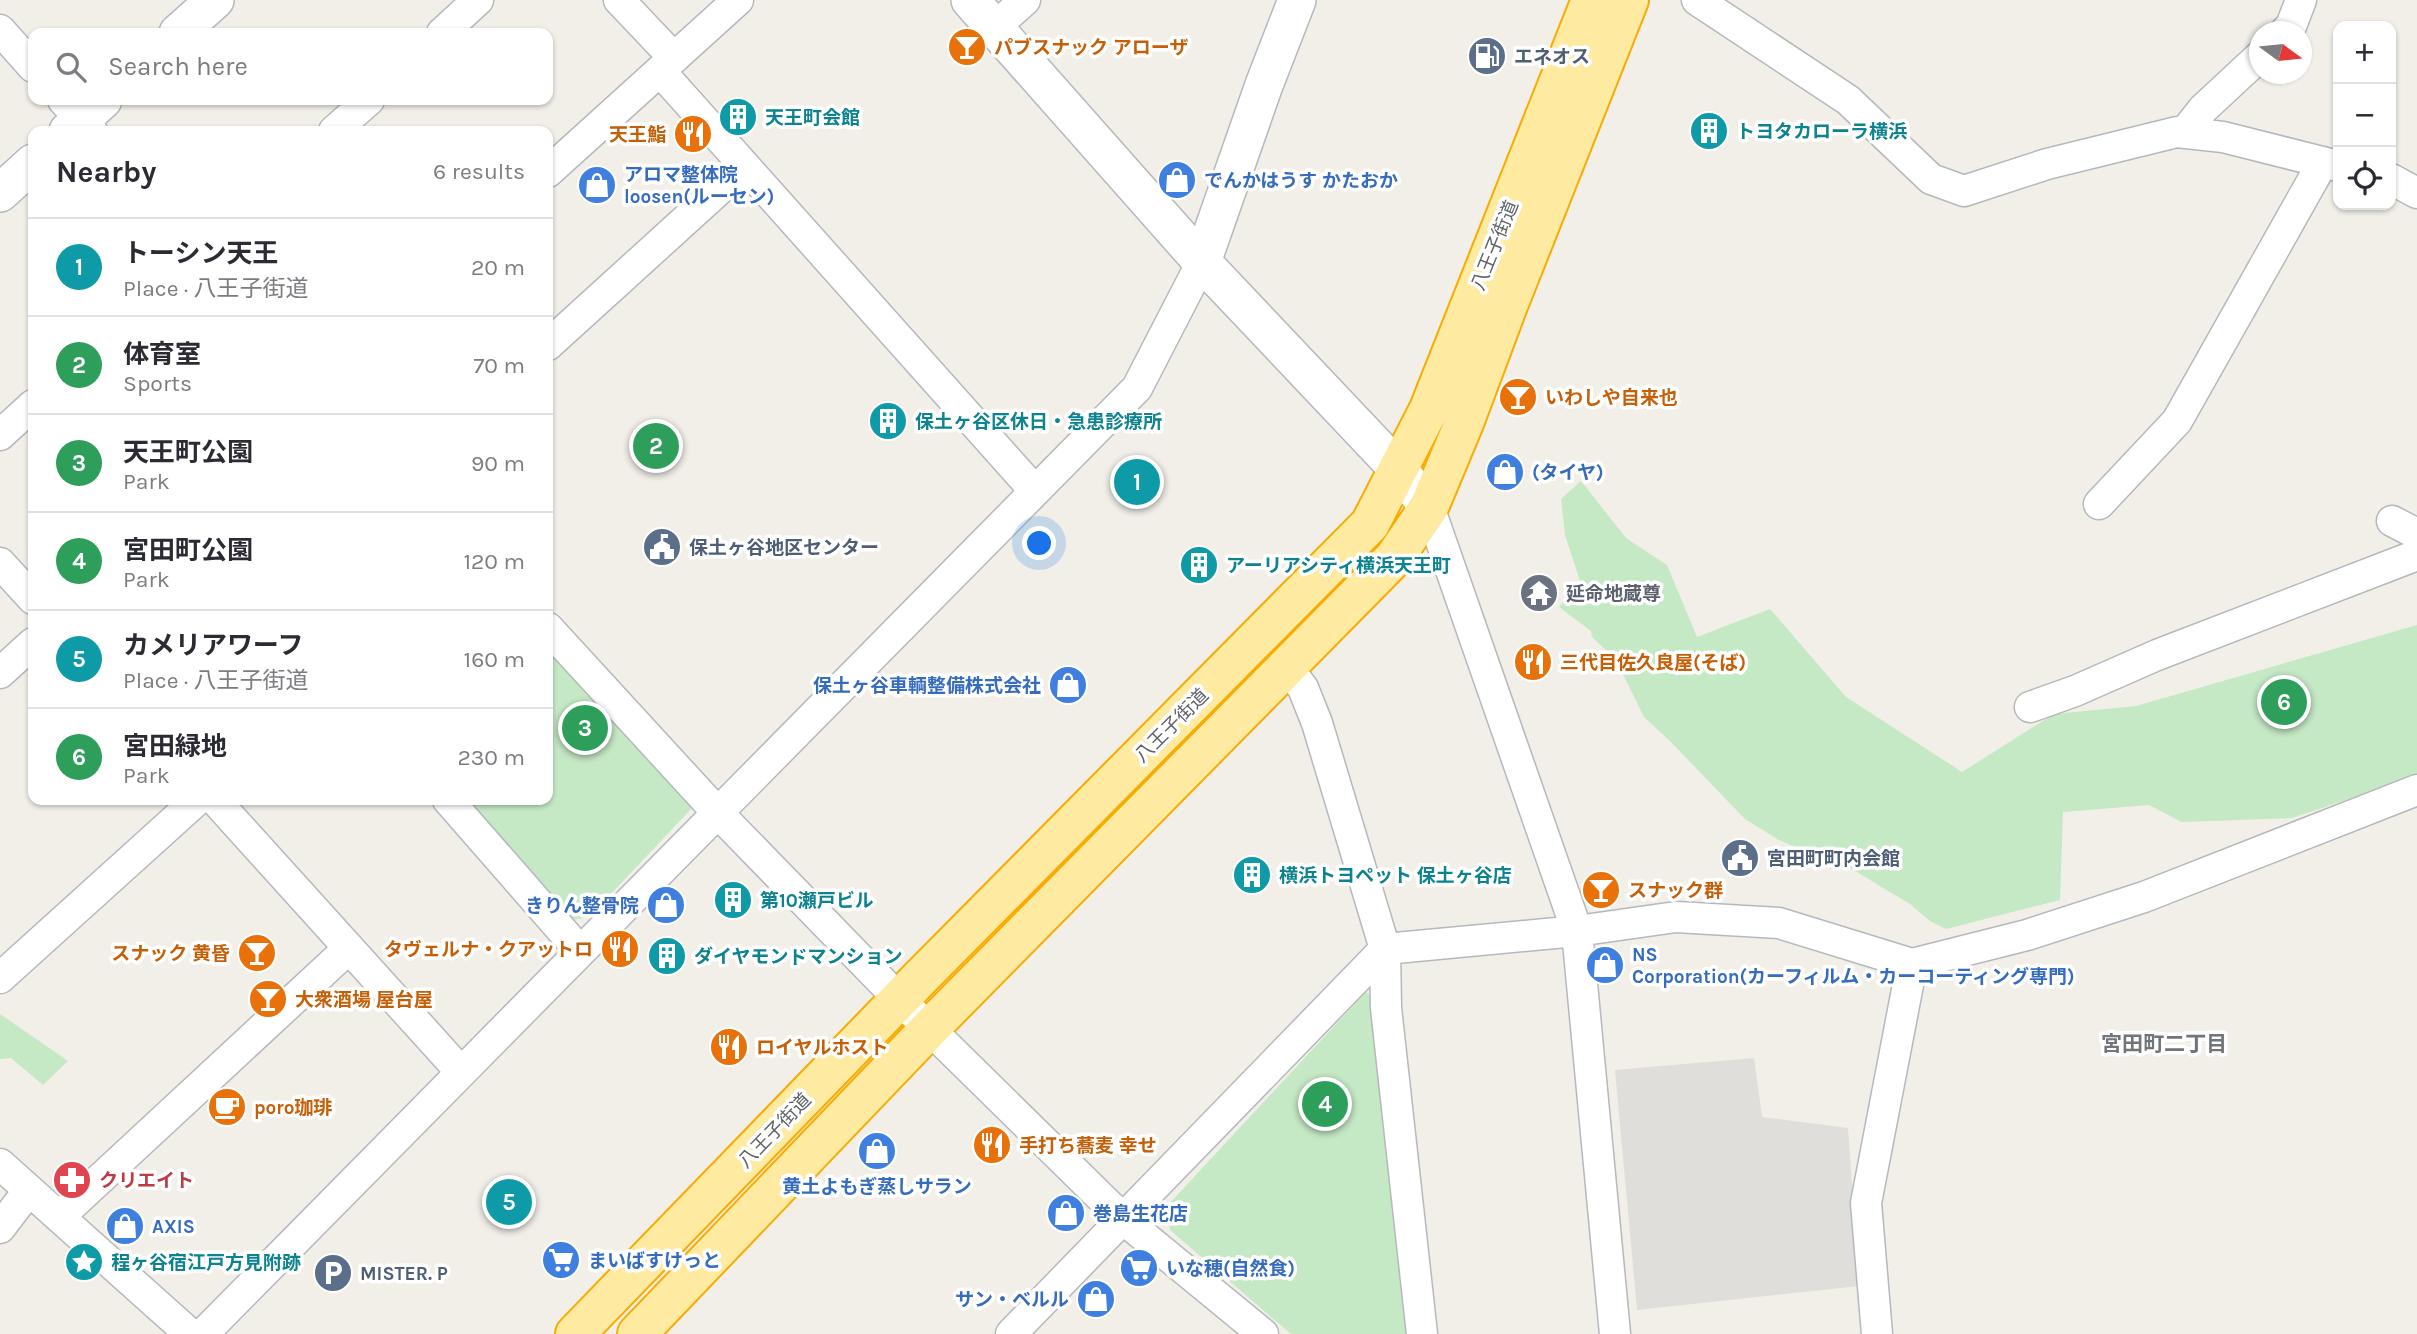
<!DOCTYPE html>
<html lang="en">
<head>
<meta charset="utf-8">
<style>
  body { margin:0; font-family:Karla,"Noto Sans JP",sans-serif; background:#f7f7f7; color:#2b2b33 }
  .controls { position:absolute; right:21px; top:21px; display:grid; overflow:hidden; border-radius:14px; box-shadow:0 2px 5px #0004 }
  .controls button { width:63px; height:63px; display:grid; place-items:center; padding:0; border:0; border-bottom:2px solid #e1e1e2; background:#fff; color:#2b2b33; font:35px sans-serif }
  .compass { position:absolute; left:2249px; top:21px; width:63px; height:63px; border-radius:50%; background:#fff; box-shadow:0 2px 5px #0004; rotate:105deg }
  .you { position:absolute; left:1040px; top:544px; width:24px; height:24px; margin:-18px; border:5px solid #fff; border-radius:50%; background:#1a73e8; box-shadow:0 0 0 10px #1a73e833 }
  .badge { display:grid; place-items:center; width:46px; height:46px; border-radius:50%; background:#b45309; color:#fff; font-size:23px; font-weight:700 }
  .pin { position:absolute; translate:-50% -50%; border:4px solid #fff; box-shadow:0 2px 7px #0006 }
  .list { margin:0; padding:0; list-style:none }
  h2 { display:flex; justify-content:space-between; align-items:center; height:91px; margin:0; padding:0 28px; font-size:30px }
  h2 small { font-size:23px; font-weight:400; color:#7c7c81 }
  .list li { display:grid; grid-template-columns:46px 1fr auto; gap:21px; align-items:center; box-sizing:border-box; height:98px; padding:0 28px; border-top:2px solid #e1e1e2 }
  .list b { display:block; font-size:26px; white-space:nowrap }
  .list p { margin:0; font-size:23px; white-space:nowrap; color:#7c7c81 }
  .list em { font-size:23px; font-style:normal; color:#7c7c81 }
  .icon { flex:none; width:38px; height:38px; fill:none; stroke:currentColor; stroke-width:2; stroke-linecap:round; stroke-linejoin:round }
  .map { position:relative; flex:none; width:2417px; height:1334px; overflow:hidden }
  .search { position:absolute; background:#fff; box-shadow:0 2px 5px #0004; left:28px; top:28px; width:525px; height:77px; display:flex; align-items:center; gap:18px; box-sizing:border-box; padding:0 24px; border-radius:14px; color:#7c7c81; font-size:26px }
  .panel { position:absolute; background:#fff; box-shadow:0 2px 5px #0004; left:28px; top:126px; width:525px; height:679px; border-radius:14px }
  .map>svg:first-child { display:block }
  .industrial { fill:#e0deda }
  .green { fill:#c5e8c5 }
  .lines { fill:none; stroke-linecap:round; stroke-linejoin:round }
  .minor-casing { stroke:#b5b8bc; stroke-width:33 }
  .tertiary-casing { stroke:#b5b8bc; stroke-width:40 }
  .trunk-casing { stroke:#f9ab00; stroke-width:42 }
  .minor { stroke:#fff; stroke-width:30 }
  .tertiary { stroke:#fff; stroke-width:37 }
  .trunk { stroke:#feeaa1; stroke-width:38 }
  .labels { text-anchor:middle; stroke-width:7; stroke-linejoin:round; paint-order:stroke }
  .food-label { font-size:19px; font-weight:bold; fill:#c56008; stroke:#fff; text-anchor:start }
  .service-label { font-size:19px; font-weight:bold; fill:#4e5e75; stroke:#fff; text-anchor:start }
  .culture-label { font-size:19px; font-weight:bold; fill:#0d838f; stroke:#fff; text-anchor:start }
  .shop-label { font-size:19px; font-weight:bold; fill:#366cbe; stroke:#fff; text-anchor:start }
  .street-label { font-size:19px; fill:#5f6368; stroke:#fff }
  .worship-label { font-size:19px; font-weight:bold; fill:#5b616d; stroke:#fff; text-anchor:start }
  .health-label { font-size:19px; font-weight:bold; fill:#be3a42; stroke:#fff; text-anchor:start }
  .neighbourhood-label { font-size:21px; font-weight:bold; fill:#70757a; stroke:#fff }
</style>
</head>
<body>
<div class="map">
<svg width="2417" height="1334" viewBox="0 0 2417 1334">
  <rect width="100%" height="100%" fill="#f1efe8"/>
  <path class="industrial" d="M 1754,1058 L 1762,1117 L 1848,1128 L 1859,1286 L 1637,1310 L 1615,1070 Z"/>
  <path class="green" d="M 1581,481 L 1626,538 L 1667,565 L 1697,637 L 1770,609 L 1846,697 L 1962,772 L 2054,714 L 2136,706 L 2417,625 L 2417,776 L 2292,818 L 2182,822 L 2149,805 L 2063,812 L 2060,900 L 1946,929 L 1930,921 L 1910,904 L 1832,857 L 1812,854 L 1779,840 L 1745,819 L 1670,741 L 1644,717 L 1616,660 L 1592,637 L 1591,631 L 1559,607 L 1580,581 L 1565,535 L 1561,499 Z
    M 548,645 L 692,808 L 589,917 L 566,921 L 460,800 L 548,800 Z
    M 1366,992 L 1379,1003 L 1407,1334 L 1291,1334 L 1170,1230 L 1168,1205 Z
    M 0,1014 L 68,1061 L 43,1085 L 11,1058 L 0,1059 Z"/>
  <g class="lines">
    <defs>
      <path id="minor" d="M 619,0 L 674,58
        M 1697,0 L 1848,100 L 1931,179 L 1964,191 L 2047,164 L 2177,132 L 2223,137 L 2338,166
        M 994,28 L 1025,0
        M 0,30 L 33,67
        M 2285,32 L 2291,26 L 2301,0
        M 442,33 L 478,0
        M 660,71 L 1035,491
        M 63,100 L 92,131
        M 334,131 L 369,100
        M 2184,133 L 2203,109 L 2260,56
        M 548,172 L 738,0
        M 2391,179 L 2417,193
        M 548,345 L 745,166
        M 0,435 L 33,405
        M 2099,504 L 2177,421 L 2323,162
        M 1429,507 L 1577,931 L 1615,1334
        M 2392,521 L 2417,534
        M 0,563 L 33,599
        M 548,628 L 717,812 L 900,1000 L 1123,1219 L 1263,1334
        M 1287,667 L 1303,688 L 1317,723 L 1385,949 L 1386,1008 L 1422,1334
        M 0,673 L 33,643
        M 2030,707 L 2075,691 L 2157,655 L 2417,555
        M 215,800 L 461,1072
        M 448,800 L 580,951
        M 0,978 L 197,800
        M 0,1164 L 190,1334
        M 59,1217 L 349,948
        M 0,1228 L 29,1190
        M 203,1334 L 1137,388 L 1202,262
        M 1011,1334 L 1385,949 L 1577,931 L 1676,917 L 1779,923 L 1912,964 L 2027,935 L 2144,897 L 2417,790
        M 1877,1334 L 1866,1203 L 1912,964"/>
      <path id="tertiary" d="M 970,0 L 1202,262 L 1397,468 L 1429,507
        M 178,33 L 215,0
        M 68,131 L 103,100
        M 0,193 L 33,163
        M 1202,262 L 1264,85 L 1297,0"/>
      <path id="trunk" d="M 575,1334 L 920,978 L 1370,524 L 1429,409 L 1591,0
        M 637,1334 L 929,1029 L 1395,557 L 1429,507 L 1464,423 L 1507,308 L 1629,0"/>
    </defs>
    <use href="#minor" class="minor-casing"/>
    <use href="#tertiary" class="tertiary-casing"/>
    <use href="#trunk" class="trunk-casing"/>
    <use href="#minor" class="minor"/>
    <use href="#tertiary" class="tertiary"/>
    <use href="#trunk" class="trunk"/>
  </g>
  <defs>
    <symbol id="bar-disc" viewBox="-11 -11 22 22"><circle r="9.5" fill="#e8710a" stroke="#fff"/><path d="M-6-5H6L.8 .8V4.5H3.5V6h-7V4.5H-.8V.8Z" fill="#fff"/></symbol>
    <symbol id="fuel-disc" viewBox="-11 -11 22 22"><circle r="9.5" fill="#5c6f8a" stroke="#fff"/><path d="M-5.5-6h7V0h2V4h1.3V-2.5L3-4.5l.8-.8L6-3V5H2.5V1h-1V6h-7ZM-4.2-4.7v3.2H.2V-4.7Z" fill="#fff"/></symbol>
    <symbol id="building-disc" viewBox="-11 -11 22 22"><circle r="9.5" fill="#0f9aa8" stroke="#fff"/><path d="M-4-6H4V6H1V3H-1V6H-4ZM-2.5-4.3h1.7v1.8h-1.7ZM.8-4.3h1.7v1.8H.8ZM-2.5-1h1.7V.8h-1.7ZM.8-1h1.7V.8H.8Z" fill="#fff"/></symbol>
    <symbol id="restaurant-disc" viewBox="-11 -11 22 22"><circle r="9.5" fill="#e8710a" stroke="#fff"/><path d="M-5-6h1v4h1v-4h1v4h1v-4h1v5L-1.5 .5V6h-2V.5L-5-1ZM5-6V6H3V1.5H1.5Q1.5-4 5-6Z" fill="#fff"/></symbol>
    <symbol id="shop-disc" viewBox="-11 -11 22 22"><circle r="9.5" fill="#3f7fe0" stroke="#fff"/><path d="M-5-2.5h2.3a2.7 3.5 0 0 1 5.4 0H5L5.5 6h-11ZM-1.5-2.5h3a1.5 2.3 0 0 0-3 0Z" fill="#fff"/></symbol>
    <symbol id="civic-disc" viewBox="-11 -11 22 22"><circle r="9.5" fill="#5c6f8a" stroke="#fff"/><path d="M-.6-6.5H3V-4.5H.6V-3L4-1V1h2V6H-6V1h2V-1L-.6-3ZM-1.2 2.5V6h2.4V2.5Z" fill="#fff"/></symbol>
    <symbol id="temple-disc" viewBox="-11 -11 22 22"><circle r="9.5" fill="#6b7280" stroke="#fff"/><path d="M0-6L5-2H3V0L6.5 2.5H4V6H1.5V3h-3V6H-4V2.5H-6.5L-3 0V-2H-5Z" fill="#fff"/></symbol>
    <symbol id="cafe-disc" viewBox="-11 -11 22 22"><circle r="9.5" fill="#e8710a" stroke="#fff"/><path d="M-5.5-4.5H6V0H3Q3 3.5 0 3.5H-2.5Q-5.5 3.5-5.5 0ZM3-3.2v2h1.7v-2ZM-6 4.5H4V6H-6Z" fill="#fff"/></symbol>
    <symbol id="pharmacy-disc" viewBox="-11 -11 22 22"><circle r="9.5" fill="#e0444e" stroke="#fff"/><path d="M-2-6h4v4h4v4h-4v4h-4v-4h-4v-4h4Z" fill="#fff"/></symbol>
    <symbol id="supermarket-disc" viewBox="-11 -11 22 22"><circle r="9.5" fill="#3f7fe0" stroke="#fff"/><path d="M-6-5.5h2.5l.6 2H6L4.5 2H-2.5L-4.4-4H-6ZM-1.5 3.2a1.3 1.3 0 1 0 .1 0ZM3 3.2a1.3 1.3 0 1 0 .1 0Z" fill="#fff"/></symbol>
    <symbol id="sight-disc" viewBox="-11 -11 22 22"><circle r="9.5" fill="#0f9aa8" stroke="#fff"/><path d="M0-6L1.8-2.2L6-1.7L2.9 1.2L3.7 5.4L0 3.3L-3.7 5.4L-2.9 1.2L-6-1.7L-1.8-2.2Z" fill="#fff"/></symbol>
    <symbol id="parking-disc" viewBox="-11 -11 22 22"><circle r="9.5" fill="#5c6f8a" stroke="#fff"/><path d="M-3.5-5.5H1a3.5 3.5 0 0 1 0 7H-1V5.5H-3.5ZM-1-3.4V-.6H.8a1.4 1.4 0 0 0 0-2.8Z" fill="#fff"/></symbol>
  </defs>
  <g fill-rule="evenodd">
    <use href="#bar-disc" x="945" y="25" width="44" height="44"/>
    <use href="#fuel-disc" x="1465" y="34" width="44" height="44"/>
    <use href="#building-disc" x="716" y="95" width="44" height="44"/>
    <use href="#building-disc" x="1687" y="109" width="44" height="44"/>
    <use href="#restaurant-disc" x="671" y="112" width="44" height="44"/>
    <use href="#shop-disc" x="1155" y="158" width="44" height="44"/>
    <use href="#shop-disc" x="575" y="163" width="44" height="44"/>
    <use href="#bar-disc" x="1496" y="375" width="44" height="44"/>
    <use href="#building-disc" x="866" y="399" width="44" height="44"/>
    <use href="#shop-disc" x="1483" y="450" width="44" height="44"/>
    <use href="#civic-disc" x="640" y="525" width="44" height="44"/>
    <use href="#building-disc" x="1177" y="543" width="44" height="44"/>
    <use href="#temple-disc" x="1517" y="571" width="44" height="44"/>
    <use href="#restaurant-disc" x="1511" y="640" width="44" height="44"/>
    <use href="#shop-disc" x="1046" y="663" width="44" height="44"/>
    <use href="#civic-disc" x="1718" y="836" width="44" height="44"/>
    <use href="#building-disc" x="1230" y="853" width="44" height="44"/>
    <use href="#bar-disc" x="1579" y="868" width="44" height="44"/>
    <use href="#building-disc" x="711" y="878" width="44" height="44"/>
    <use href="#shop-disc" x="644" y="883" width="44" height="44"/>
    <use href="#restaurant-disc" x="598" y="927" width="44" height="44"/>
    <use href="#bar-disc" x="235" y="931" width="44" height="44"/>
    <use href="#building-disc" x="645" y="934" width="44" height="44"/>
    <use href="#shop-disc" x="1583" y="943" width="44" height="44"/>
    <use href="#bar-disc" x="246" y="977" width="44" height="44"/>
    <use href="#restaurant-disc" x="707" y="1025" width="44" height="44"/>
    <use href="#cafe-disc" x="205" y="1085" width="44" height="44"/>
    <use href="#restaurant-disc" x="970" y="1123" width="44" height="44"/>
    <use href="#shop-disc" x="855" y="1129" width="44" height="44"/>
    <use href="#pharmacy-disc" x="50" y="1158" width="44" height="44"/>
    <use href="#shop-disc" x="1044" y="1191" width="44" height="44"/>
    <use href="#shop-disc" x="103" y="1204" width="44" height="44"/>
    <use href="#supermarket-disc" x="539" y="1238" width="44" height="44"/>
    <use href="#sight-disc" x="62" y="1240" width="44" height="44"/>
    <use href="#supermarket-disc" x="1117" y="1246" width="44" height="44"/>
    <use href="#parking-disc" x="311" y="1251" width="44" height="44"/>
    <use href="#shop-disc" x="1074" y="1277" width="44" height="44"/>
  </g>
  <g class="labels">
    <g class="food-label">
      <text x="994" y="54">パブスナック アローザ</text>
      <text x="666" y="141" text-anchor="end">天王鮨</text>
      <text x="1545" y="404">いわしや自来也</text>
      <text x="1560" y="669">三代目佐久良屋(そば)</text>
      <text x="1628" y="897">スナック群</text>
      <text x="593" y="956" text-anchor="end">タヴェルナ・クアットロ</text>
      <text x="230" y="960" text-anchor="end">スナック 黄昏</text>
      <text x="295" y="1006">大衆酒場 屋台屋</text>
      <text x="756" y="1054">ロイヤルホスト</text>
      <text x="254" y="1114">poro珈琲</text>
      <text x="1019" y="1152">手打ち蕎麦 幸せ</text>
    </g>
    <g class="service-label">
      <text x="1514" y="63">エネオス</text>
      <text x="689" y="554">保土ヶ谷地区センター</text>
      <text x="1767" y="865">宮田町町内会館</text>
      <text x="360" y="1280">MISTER. P</text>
    </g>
    <g class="culture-label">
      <text x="765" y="124">天王町会館</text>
      <text x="1736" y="138">トヨタカローラ横浜</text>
      <text x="915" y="428">保土ヶ谷区休日・急患診療所</text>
      <text x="1226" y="572">アーリアシティ横浜天王町</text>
      <text x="1279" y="882">横浜トヨペット 保土ヶ谷店</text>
      <text x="760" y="907">第10瀬戸ビル</text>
      <text x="694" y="963">ダイヤモンドマンション</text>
      <text x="111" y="1269">程ヶ谷宿江戸方見附跡</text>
    </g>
    <g class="shop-label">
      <text x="624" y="181">アロマ整体院<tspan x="624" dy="22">loosen(ルーセン)</tspan></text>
      <text x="1204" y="187">でんかはうす かたおか</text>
      <text x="1532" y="479">(タイヤ)</text>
      <text x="1041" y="692" text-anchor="end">保土ヶ谷車輌整備株式会社</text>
      <text x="639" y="912" text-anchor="end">きりん整骨院</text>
      <text x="1632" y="961">NS<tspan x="1632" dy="22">Corporation(カーフィルム・カーコーティング専門)</tspan></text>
      <text x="877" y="1193" text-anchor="middle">黄土よもぎ蒸しサラン</text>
      <text x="1093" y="1220">巻島生花店</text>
      <text x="152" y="1233">AXIS</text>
      <text x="588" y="1267">まいばすけっと</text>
      <text x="1166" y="1275">いな穂(自然食)</text>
      <text x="1069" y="1306" text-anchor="end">サン・ベルル</text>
    </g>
    <g class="street-label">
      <text transform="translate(1494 245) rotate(-68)" y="7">八王子街道</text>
      <text transform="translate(1171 725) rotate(-45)" y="7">八王子街道</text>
      <text transform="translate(774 1130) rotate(-46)" y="7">八王子街道</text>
    </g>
    <g class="worship-label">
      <text x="1566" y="600">延命地蔵尊</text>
    </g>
    <g class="health-label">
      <text x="99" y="1187">クリエイト</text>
    </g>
    <g class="neighbourhood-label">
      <text x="2164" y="1051">宮田町二丁目</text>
    </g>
  </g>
</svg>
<div class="controls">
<button>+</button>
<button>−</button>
<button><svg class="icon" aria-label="locate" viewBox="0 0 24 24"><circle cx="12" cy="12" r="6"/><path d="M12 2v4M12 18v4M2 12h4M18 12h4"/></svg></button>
</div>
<svg class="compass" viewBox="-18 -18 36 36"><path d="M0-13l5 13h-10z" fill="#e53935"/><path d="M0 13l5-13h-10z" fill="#7c7c81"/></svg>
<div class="you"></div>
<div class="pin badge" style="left:1137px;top:482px;background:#0f9aa8">1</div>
<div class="pin badge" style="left:656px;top:446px;background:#2e9e5b">2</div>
<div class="pin badge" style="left:585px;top:728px;background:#2e9e5b">3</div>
<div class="pin badge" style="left:1325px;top:1104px;background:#2e9e5b">4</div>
<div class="pin badge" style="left:509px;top:1202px;background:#0f9aa8">5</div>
<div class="pin badge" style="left:2284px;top:702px;background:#2e9e5b">6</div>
<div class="search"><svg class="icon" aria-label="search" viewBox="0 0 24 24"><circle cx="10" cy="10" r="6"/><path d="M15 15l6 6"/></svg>Search here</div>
<section class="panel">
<h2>Nearby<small>6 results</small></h2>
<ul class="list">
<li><span class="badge" style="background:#0f9aa8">1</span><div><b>トーシン天王</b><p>Place · 八王子街道</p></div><em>20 m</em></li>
<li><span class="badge" style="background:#2e9e5b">2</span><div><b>体育室</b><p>Sports</p></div><em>70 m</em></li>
<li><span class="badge" style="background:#2e9e5b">3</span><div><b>天王町公園</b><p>Park</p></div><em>90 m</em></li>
<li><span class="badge" style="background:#2e9e5b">4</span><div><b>宮田町公園</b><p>Park</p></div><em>120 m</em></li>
<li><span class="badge" style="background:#0f9aa8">5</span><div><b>カメリアワーフ</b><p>Place · 八王子街道</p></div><em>160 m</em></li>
<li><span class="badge" style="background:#2e9e5b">6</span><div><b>宮田緑地</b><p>Park</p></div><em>230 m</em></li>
</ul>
</section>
</div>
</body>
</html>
